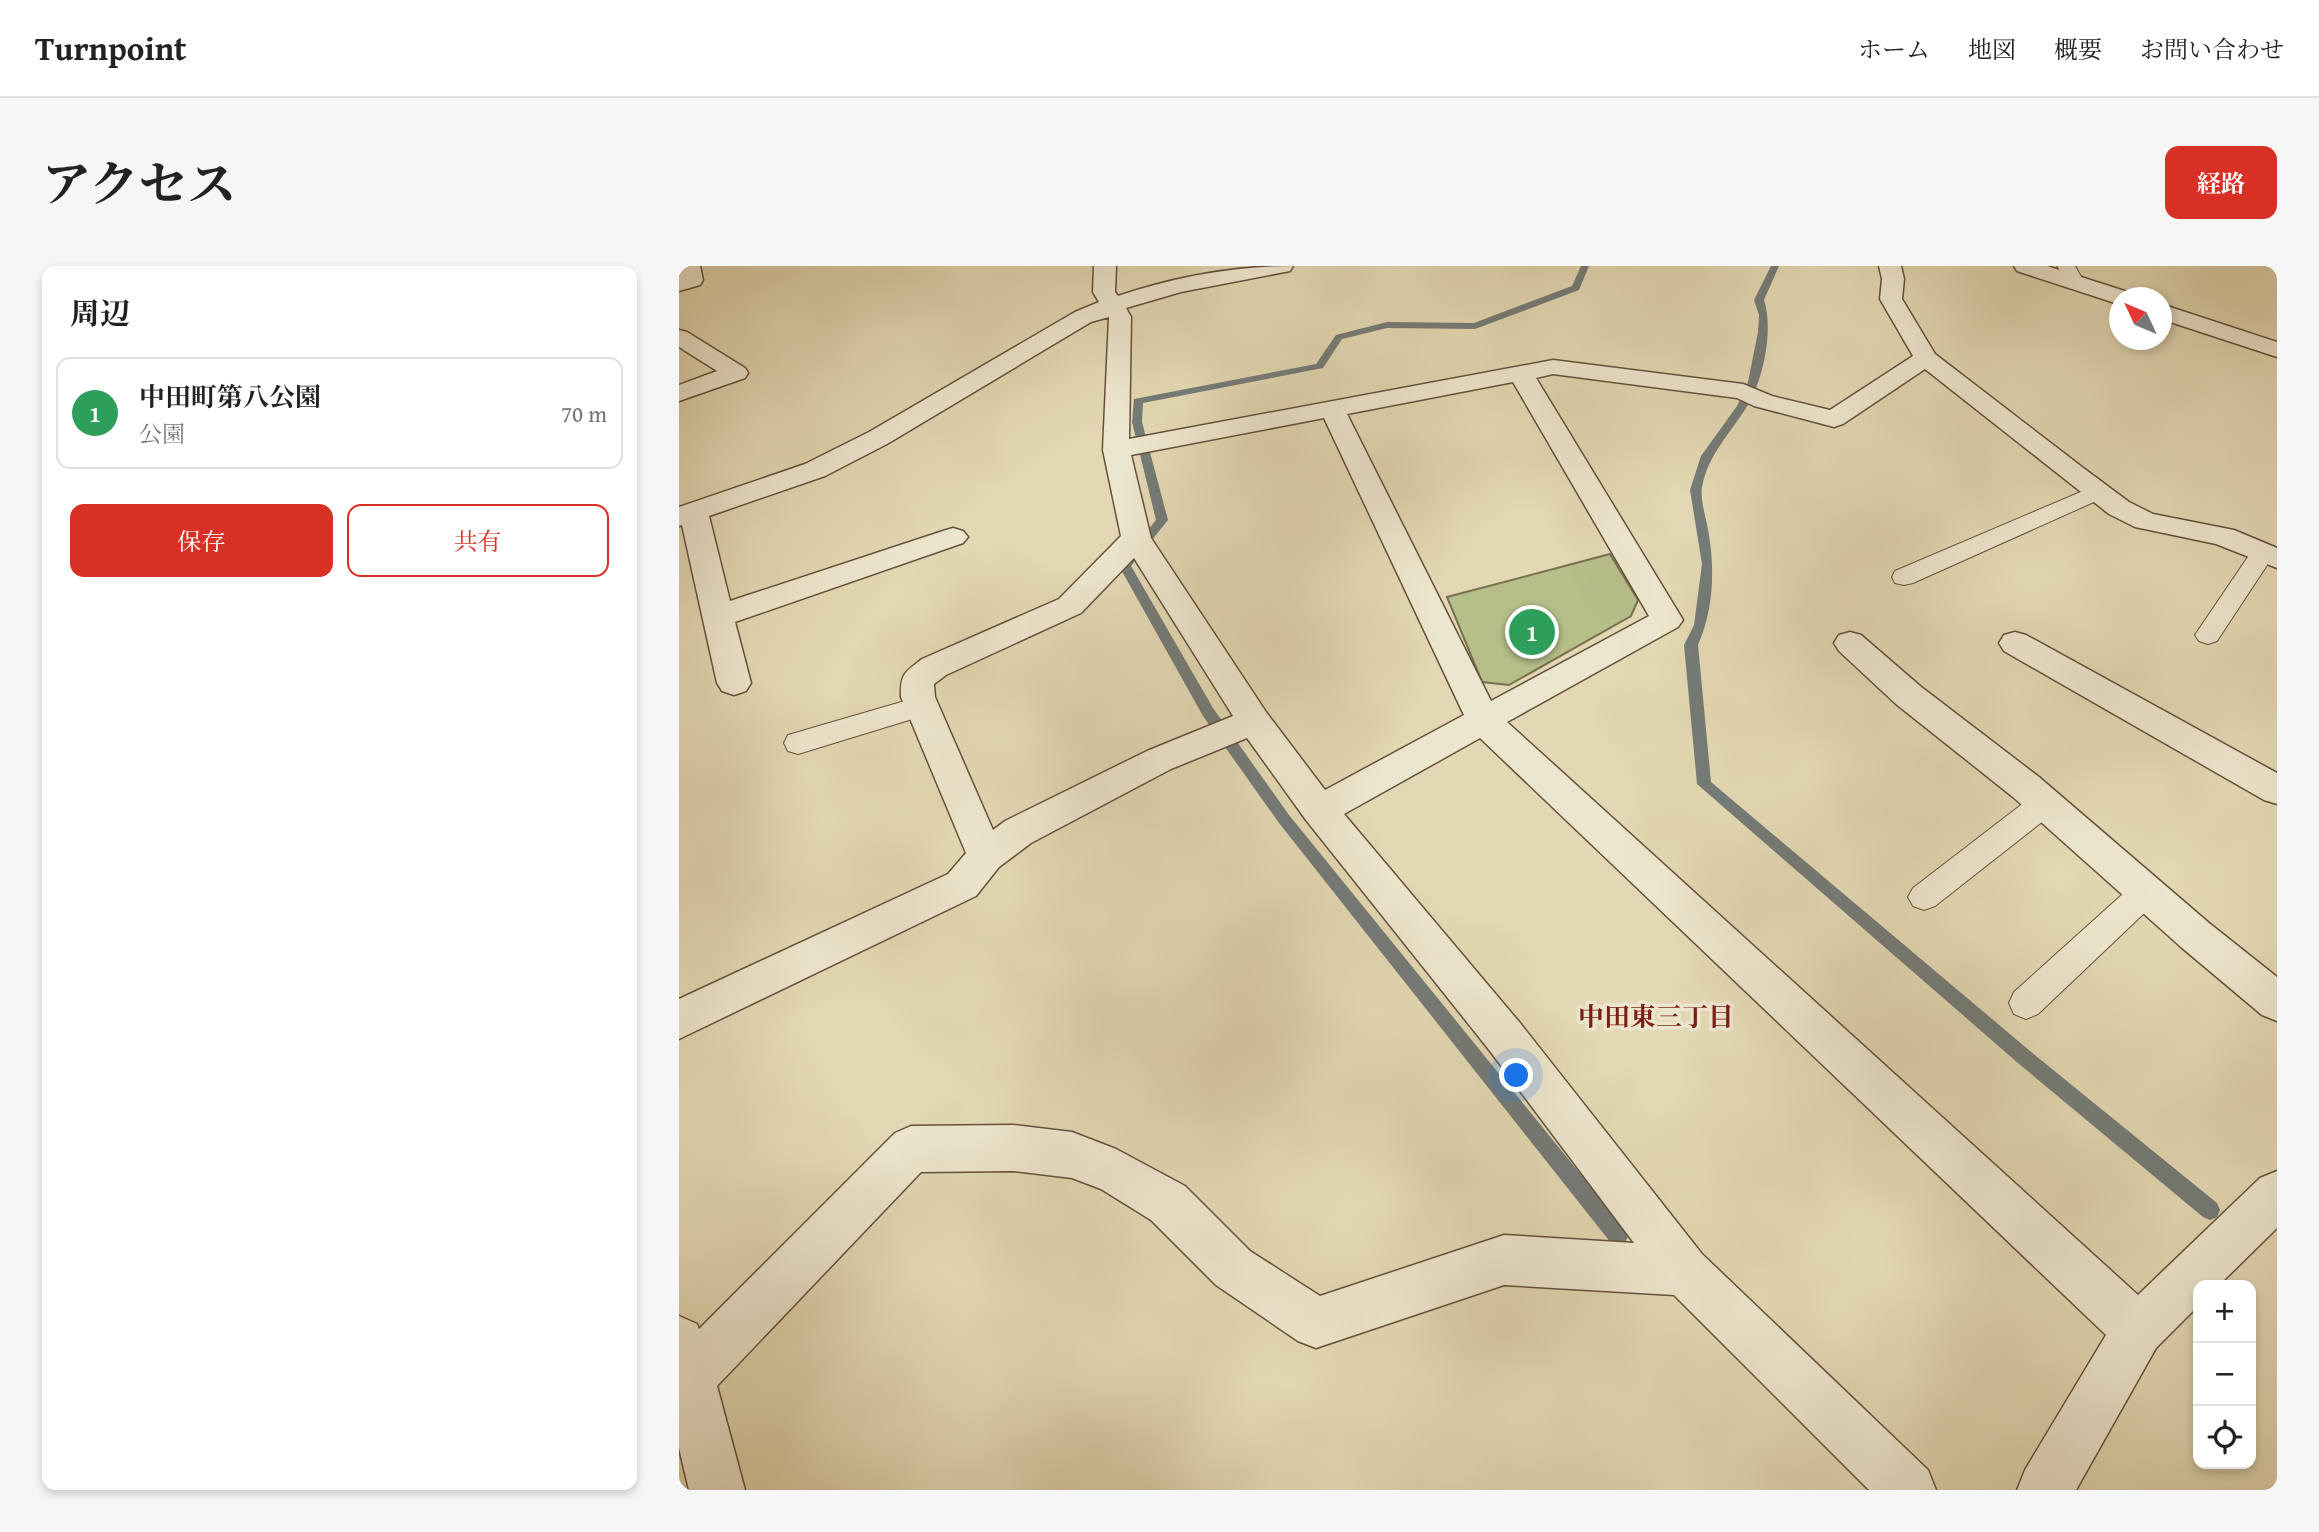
<!DOCTYPE html>
<html lang="ja">
<head>
<meta charset="utf-8">
<style>
  body { margin:0; font-family:"Gentium Book Plus","Noto Serif JP",serif; background:#f6f6f6; color:#222 }
  .controls { position:absolute; right:21px; bottom:21px; display:grid; overflow:hidden; border-radius:14px; box-shadow:0 4px 10px #0003 }
  .controls button { width:63px; height:63px; display:grid; place-items:center; padding:0; border:0; border-bottom:2px solid #e0e0e0; background:#fff; color:#222; font:35px sans-serif }
  .compass { position:absolute; left:1430px; top:21px; width:63px; height:63px; border-radius:50%; background:#fff; box-shadow:0 4px 10px #0003; rotate:314deg }
  .you { position:absolute; left:838px; top:810px; width:24px; height:24px; margin:-18px; border:5px solid #fff; border-radius:50%; background:#1a73e8; box-shadow:0 0 0 10px #1a73e833 }
  .badge { display:grid; place-items:center; width:46px; height:46px; border-radius:50%; background:#d93025; color:#fff; font-size:23px; font-weight:700 }
  .pin { position:absolute; translate:-50% -50%; border:4px solid #fff; box-shadow:0 2px 7px #0006 }
  .list { margin:0; padding:0; list-style:none }
  h2 { display:flex; justify-content:space-between; align-items:center; height:91px; margin:0; padding:0 28px; font-size:30px }
  h2 small { font-size:23px; font-weight:400; color:#767676 }
  .list li { display:grid; grid-template-columns:46px 1fr auto; gap:21px; align-items:center; box-sizing:border-box; height:112px; margin:0 14px 14px; padding:0 14px; border:2px solid #e0e0e0; border-radius:14px }
  .list b { display:block; font-size:26px; white-space:nowrap }
  .list p { margin:0; font-size:23px; white-space:nowrap; color:#767676 }
  .list em { font-size:23px; font-style:normal; color:#767676 }
  .actions { display:flex; gap:14px; padding:21px 28px }
  .actions a { flex:1; padding:16px 0; border:2px solid #d93025; border-radius:14px; text-align:center; font-size:24px; color:#d93025 }
  .actions .main { background:#d93025; color:#fff }
  .icon { flex:none; width:38px; height:38px; fill:none; stroke:currentColor; stroke-width:2; stroke-linecap:round; stroke-linejoin:round }
  .map { position:relative; flex:none; width:1598px; height:1224px; overflow:hidden; border-radius:14px }
  header { display:flex; align-items:center; gap:42px; box-sizing:border-box; height:98px; padding:0 35px; background:#fff; border-bottom:2px solid #e0e0e0 }
  header strong { font-size:33px }
  nav { display:flex; gap:38px; margin-inline-start:auto; font-size:24px }
  .intro { display:flex; align-items:center; justify-content:space-between; box-sizing:border-box; height:168px; padding:0 42px }
  h1 { margin:0; font-size:49px }
  .button { padding:18px 32px; border-radius:14px; background:#d93025; color:#fff; font-size:24px; font-weight:700 }
  main { display:flex; gap:42px; padding:0 42px }
  aside { flex:1; background:#fff; border-radius:14px; box-shadow:0 4px 10px #0003 }
  .map>svg:first-child { display:block }
  .green { fill:#b6be8a; stroke:#787050; stroke-width:2 }
  .lines { fill:none; stroke-linecap:round; stroke-linejoin:round }
  .stream { fill:#747b77; fill-rule:evenodd }
  .service-casing { stroke:#65503d; stroke-width:2 }
  .minor-casing { stroke:#65503d; stroke-width:3 }
  .service { fill:#ede6ce; fill-rule:evenodd }
  .minor { fill:#ede6ce; fill-rule:evenodd }
  .labels { text-anchor:middle; stroke-width:7; stroke-linejoin:round; paint-order:stroke }
  .neighbourhood-label { font-size:26px; font-weight:bold; fill:#7a1f14; stroke:#ede6ce }
</style>
</head>
<body>
<header>
<strong>Turnpoint</strong>
<nav><a>ホーム</a><a>地図</a><a>概要</a><a>お問い合わせ</a></nav>
</header>
<div class="intro"><h1>アクセス</h1><a class="button">経路</a></div>
<main>
<aside>
<h2>周辺<small></small></h2>
<ul class="list">
<li><span class="badge" style="background:#2e9e5b">1</span><div><b>中田町第八公園</b><p>公園</p></div><em>70 m</em></li>
</ul>
<div class="actions"><a class="main">保存</a><a>共有</a></div>
</aside>
<div class="map">
<svg width="1598" height="1224" viewBox="0 0 1598 1224">
  <rect width="100%" height="100%" fill="#e3d8b3"/>
  <filter id="stains"><feTurbulence type="fractalNoise" baseFrequency=".00286" numOctaves="4"/><feColorMatrix values="0 0 0 0 .2 0 0 0 0 .09 0 0 0 0 .02 0 0 0 .5 -.17"/></filter>
  <radialGradient id="worn" r=".72"><stop offset=".6" stop-color="#630" stop-opacity="0"/><stop offset="1" stop-color="#630" stop-opacity=".3"/></radialGradient>
  <path class="green" d="M 931,288 L 959,334 L 952,350 L 830,419 L 803,416 L 768,331 Z"/>
  <g class="lines">
    <path class="stream" d="M 902,0 L 910,0 L 900,24 L 796,63 L 708,62 L 663,73 L 644,102 L 464,137 L 463,156 L 489,254 L 452,300 L 534,442 L 610,549 L 946,963 L 949,970 L 946,977 L 939,980 L 932,977 L 600,557 L 524,450 L 440,300 L 477,254 L 453,156 L 455,133 L 637,98 L 657,69 L 708,56 L 795,57 L 893,20 Z
      M 1092,0 L 1100,0 L 1085,34 C 1095,64 1084,116 1067,142 C 1050,169 1029,189 1023,221 C 1021,235 1028,255 1030,269 C 1036,306 1034,345 1019,379 L 1032,516 L 1351,785 L 1538,937 L 1541,944 L 1538,951 L 1531,954 L 1524,951 L 1339,797 L 1018,518 L 1005,379 L 1015,359 L 1023,298 L 1011,224 L 1022,190 L 1058,140 L 1069,116 L 1079,66 L 1080,49 L 1075,34 Z"/>
    <defs>
      <path id="service" d="M 1378,0 L 1396,0 L 1405,16 L 1402,20 L 1390,20 Z
        M 1418,219 L 1426,221 L 1429,226 L 1426,231 L 1234,317 L 1225,319 L 1216,317 L 1213,311 L 1216,305 Z
        M 1584,279 L 1593,282 L 1596,287 L 1538,375 L 1529,378 L 1520,375 L 1516,369 L 1520,363 L 1575,282 Z
        M 243,430 L 253,433 L 257,440 L 253,447 L 119,488 L 109,485 L 105,477 L 109,469 Z
        M 1366,525 L 1377,529 L 1381,537 L 1377,545 L 1256,640 L 1245,644 L 1234,640 L 1229,631 L 1234,622 L 1355,529 Z
        M 1467,613 L 1478,617 L 1483,626 L 1478,635 L 1359,748 L 1347,753 L 1335,748 L 1330,737 L 1335,726 L 1456,617 Z"/>
      <path id="minor" d="M 0,0 L 21,0 L 24,14 L 21,19 L 0,25 Z
        M 415,0 L 437,0 L 436,26 L 439,30 C 495,11 554,0 614,0 L 611,5 L 502,26 L 447,42 L 452,51 L 450,173 L 874,94 L 1064,118 L 1093,130 L 1151,144 L 1234,90 L 1201,33 L 1203,13 L 1200,0 L 1222,0 L 1225,13 L 1223,33 L 1256,88 L 1403,201 L 1450,236 L 1474,248 L 1555,264 L 1598,282 L 1598,302 L 1537,278 L 1456,261 L 1430,248 L 1246,103 L 1164,158 L 1155,161 L 1075,140 L 1058,132 L 874,108 L 857,112 L 1004,354 L 999,361 L 828,456 L 1459,1029 L 1581,912 L 1598,905 L 1598,962 L 1540,1019 L 1519,1019 L 1519,1040 L 1477,1082 L 1397,1224 L 1338,1224 L 1346,1204 L 1427,1069 L 801,472 L 665,548 L 841,757 L 1023,988 L 1249,1204 L 1257,1224 L 1190,1224 L 995,1029 L 825,1019 L 637,1082 L 619,1075 L 537,1019 L 472,954 L 422,923 L 393,912 L 334,905 L 242,906 L 38,1120 L 66,1224 L 10,1224 L 0,1182 L 0,1050 L 18,1058 L 20,1063 L 216,867 L 232,860 L 334,859 L 393,866 L 437,883 L 506,920 L 571,985 L 641,1030 L 825,969 L 955,977 L 811,785 L 627,554 L 568,472 L 492,503 L 352,577 L 320,601 L 297,630 L 0,773 L 0,733 L 269,608 L 287,587 L 222,431 C 221,408 226,406 243,393 L 380,333 L 442,270 L 424,184 L 430,51 L 412,56 L 208,178 L 146,210 L 30,250 L 51,335 L 264,265 L 274,262 L 284,265 L 289,271 L 284,277 L 56,356 L 72,417 L 67,425 L 55,429 L 43,425 L 38,417 L 3,259 L 0,260 L 0,241 L 126,198 L 190,166 L 396,46 L 420,36 L 414,26 ZM 834,116 L 970,350 L 812,435 L 668,148 ZM 645,152 L 785,449 L 646,524 L 587,446 L 472,272 L 452,189 ZM 455,292 L 554,450 L 468,485 L 326,555 L 314,564 L 256,431 L 255,418 L 267,409 L 402,347 Z
        M 1335,0 L 1368,0 L 1452,27 L 1455,32 L 1440,32 L 1440,38 L 1436,37 L 1338,5 Z
        M 1482,38 L 1598,76 L 1598,91 L 1482,53 Z
        M 0,64 L 8,66 L 66,102 L 69,107 L 66,112 L 0,135 L 0,119 L 38,105 L 0,81 Z
        M 1171,366 L 1182,369 L 1241,420 L 1360,511 L 1530,657 L 1598,711 L 1598,755 L 1583,749 L 1502,681 L 1334,531 L 1217,438 L 1160,385 L 1155,377 L 1160,369 Z
        M 1336,366 L 1347,369 L 1598,507 L 1598,538 L 1585,534 L 1325,385 L 1320,377 L 1325,369 Z"/>
    </defs>
    <use href="#service" class="service-casing"/>
    <use href="#minor" class="minor-casing"/>
    <use href="#service" class="service"/>
    <use href="#minor" class="minor"/>
  </g>
  <g class="labels">
    <g class="neighbourhood-label">
      <text x="977" y="760">中田東三丁目</text>
    </g>
  </g>
  <rect width="100%" height="100%" filter="url(#stains)"/>
  <rect width="100%" height="100%" fill="url(#worn)"/>
</svg>
<div class="controls">
<button>+</button>
<button>−</button>
<button><svg class="icon" aria-label="locate" viewBox="0 0 24 24"><circle cx="12" cy="12" r="6"/><path d="M12 2v4M12 18v4M2 12h4M18 12h4"/></svg></button>
</div>
<svg class="compass" viewBox="-18 -18 36 36"><path d="M0-13l5 13h-10z" fill="#e53935"/><path d="M0 13l5-13h-10z" fill="#767676"/></svg>
<div class="you"></div>
<div class="pin badge" style="left:853px;top:366px;background:#2e9e5b">1</div>
</div>
</main>
</body>
</html>
